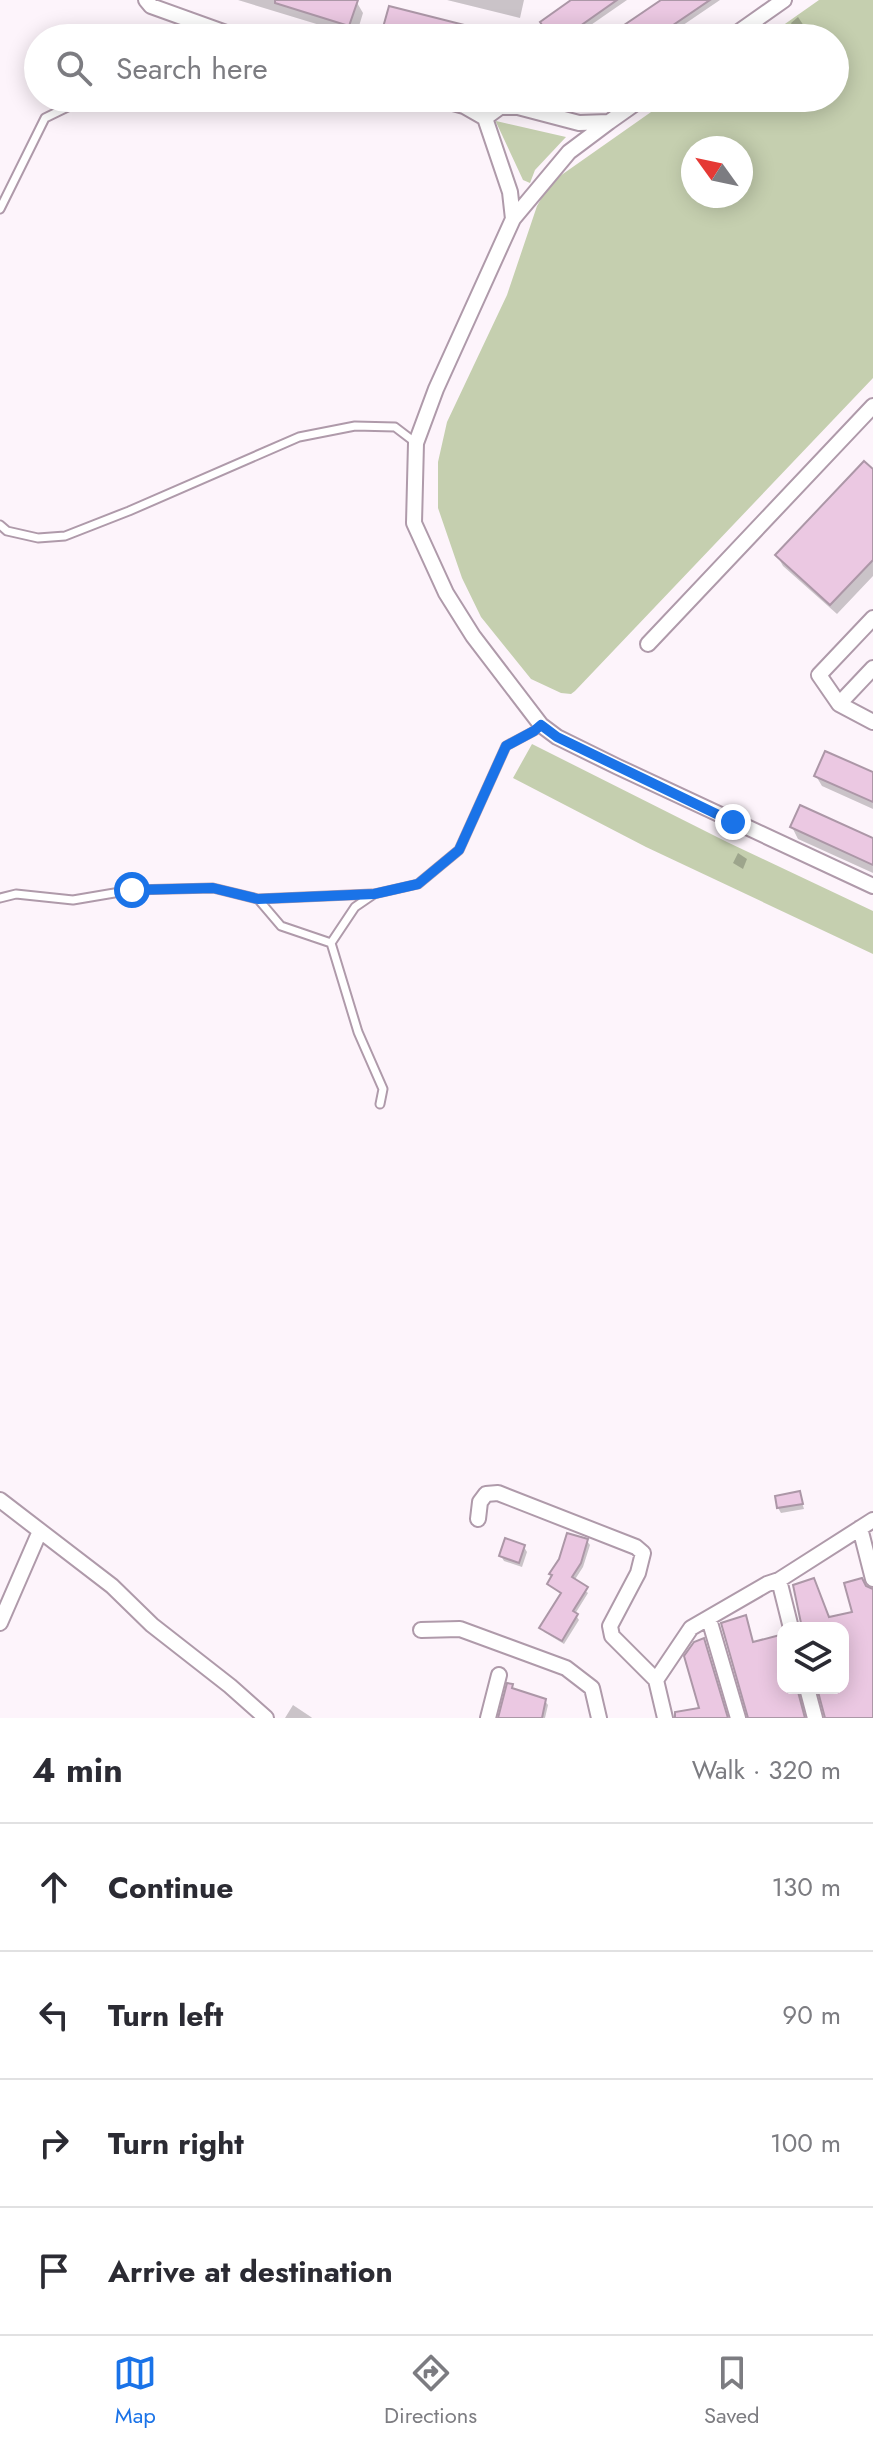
<!DOCTYPE html>
<html lang="en">
<head>
<meta charset="utf-8">
<style>
  body { margin:0; font-family:Jost,sans-serif; background:#f2f2f3; color:#2b2b33 }
  .controls { position:absolute; right:24px; bottom:24px; display:grid; overflow:hidden; border-radius:16px; box-shadow:0 4px 20px #0003 }
  .controls button { width:72px; height:72px; display:grid; place-items:center; padding:0; border:0; border-bottom:2px solid #e1e1e2; background:#fff; color:#2b2b33; font:40px sans-serif }
  .compass { position:absolute; left:681px; top:136px; width:72px; height:72px; border-radius:50%; background:#fff; box-shadow:0 4px 20px #0003; rotate:303deg }
  .stop { position:absolute; width:24px; height:24px; margin:-18px; border:6px solid #1a73e8; border-radius:50%; background:#fff }
  .stop.end { background:#1a73e8; border-color:#fff; box-shadow:0 2px 8px #0008 }
  .list { margin:0; padding:0; list-style:none }
  h2 { display:flex; justify-content:space-between; align-items:center; height:104px; margin:0; padding:0 32px; font-size:34px }
  h2 small { font-size:26px; font-weight:400; color:#7c7c81 }
  .list li { display:grid; grid-template-columns:52px 1fr auto; gap:24px; align-items:center; box-sizing:border-box; height:128px; padding:0 32px; border-top:2px solid #e1e1e2 }
  .list b { display:block; font-size:30px; white-space:nowrap }
  .list em { font-size:26px; font-style:normal; color:#7c7c81 }
  .icon { flex:none; width:44px; height:44px; fill:none; stroke:currentColor; stroke-width:2; stroke-linecap:round; stroke-linejoin:round }
  .map { position:relative; flex:none; width:873px; height:1718px; overflow:hidden }
  .search { position:absolute; background:#fff; box-shadow:0 4px 20px #0003; left:24px; right:24px; top:24px; height:88px; display:flex; align-items:center; gap:20px; box-sizing:border-box; padding:0 28px; border-radius:44px; color:#7c7c81; font-size:30px }
  .sheet { height:616px; background:#fff }
  nav { display:flex; justify-content:space-around; align-items:center; box-sizing:border-box; height:112px; border-top:2px solid #e1e1e2; background:#fff; font-size:22px; color:#7c7c81 }
  nav a { display:grid; justify-items:center; gap:4px }
  nav .on { color:#1a73e8 }
  .map>svg:first-child { display:block }
  .green { fill:#c5cfaf; fill-rule:evenodd }
  .shadow { fill:#0003 }
  .building { fill:#ebc8e2; stroke:#ac97a7; stroke-width:2 }
  .lines { fill:none; stroke-linecap:round; stroke-linejoin:round }
  .lane-casing { stroke:#af9aaa; stroke-width:11 }
  .street-casing { stroke:#af9aaa; stroke-width:18 }
  .lane { stroke:#fff; stroke-width:7 }
  .street { stroke:#fff; stroke-width:14 }
  .route { stroke:#1a73e8; stroke-width:10 }
</style>
</head>
<body>
<div class="map">
<svg width="873" height="1718" viewBox="0 0 873 1718">
  <rect width="100%" height="100%" fill="#fdf4fb"/>
  <path class="green" d="M 819,0 L 873,0 L 873,378 L 575,691 L 571,694 L 561,693 L 531,679 L 481,617 L 462,578 L 438,508 L 438,462 L 447,422 L 507,295 L 537,206 L 550,183 L 671,98 L 835,98 L 835,38 L 765,38 ZM 693,148 L 741,148 L 741,196 L 693,196 Z
    M 496,122 L 496,121 L 566,137 L 535,170 L 530,183 L 523,180 Z
    M 532,744 L 727,842 L 873,911 L 873,954 L 646,847 L 513,778 Z"/>
  <path class="shadow" d="M 238,0 L 352,0 L 356,1 L 363,13 L 356,36 Z
    M 447,0 L 524,0 L 520,18 Z
    M 575,0 L 627,0 L 572,38 L 552,38 Z
    M 665,0 L 720,0 L 664,38 L 609,38 Z
    M 391,8 L 504,37 L 505,38 L 389,38 L 385,31 Z
    M 798,17 L 812,38 L 813,38 L 801,38 L 794,29 L 791,23 Z
    M 873,472 L 873,576 L 837,614 L 783,566 L 777,555 Z
    M 873,775 L 873,809 L 822,786 L 816,776 Z
    M 792,827 L 873,840 L 873,873 L 798,839 Z
    M 738,853 L 747,859 L 743,869 L 733,863 Z
    M 799,1493 L 804,1509 L 781,1513 L 778,1508 Z
    M 587,1541 L 590,1545 L 583,1567 L 574,1581 L 588,1593 L 575,1614 L 579,1620 L 564,1644 L 544,1632 L 542,1628 L 562,1595 L 549,1584 Z
    M 524,1547 L 527,1552 L 522,1567 L 504,1561 L 501,1556 Z
    M 745,1617 L 756,1652 L 783,1648 L 783,1688 L 804,1688 L 800,1693 L 806,1718 L 750,1718 Z
    M 512,1686 L 515,1691 L 545,1701 L 548,1705 L 545,1718 L 499,1718 Z
    M 293,1705 L 311,1717 L 312,1718 L 285,1718 Z"/>
  <path class="building" d="M 275,0 L 358,0 L 349,26 L 275,3 Z
    M 571,0 L 617,0 L 563,38 L 551,38 L 540,22 Z
    M 661,0 L 710,0 L 654,38 L 605,38 Z
    M 389,6 L 500,34 L 499,38 L 409,38 L 382,31 Z
    M 864,461 L 873,469 L 873,560 L 830,605 L 775,555 Z
    M 825,751 L 873,772 L 873,802 L 814,776 Z
    M 800,805 L 873,838 L 873,865 L 790,827 Z
    M 800,1491 L 803,1504 L 777,1508 L 775,1496 Z
    M 567,1533 L 588,1539 L 581,1563 L 572,1577 L 588,1587 L 573,1611 L 578,1614 L 562,1641 L 539,1628 L 561,1593 L 547,1584 L 552,1575 L 549,1574 L 559,1559 Z
    M 505,1538 L 525,1545 L 519,1563 L 499,1556 Z
    M 814,1578 L 829,1617 L 852,1612 L 844,1583 L 862,1578 L 866,1586 L 873,1589 L 873,1718 L 825,1718 L 817,1688 L 843,1688 L 843,1628 L 802,1628 L 793,1585 Z
    M 746,1615 L 753,1642 L 780,1635 L 783,1645 L 783,1688 L 797,1688 L 805,1718 L 748,1718 L 721,1623 Z
    M 704,1638 L 728,1718 L 675,1718 L 675,1712 L 699,1708 L 684,1656 L 694,1642 Z
    M 507,1683 L 513,1684 L 512,1688 L 546,1699 L 542,1718 L 498,1718 Z"/>
  <g class="lines">
    <defs>
      <path id="lane" d="M 0,209 L 45,118 L 86,98
        M 0,525 L 7,531 L 38,538 L 65,536 L 129,511 L 299,437 L 355,426 L 395,427 L 416,443
        M 0,898 L 16,894 L 73,900 L 132,890 L 213,888 L 258,899 L 281,926 L 331,943 L 358,1032 L 383,1089 L 380,1104
        M 258,899 L 372,894
        M 331,943 L 355,907 L 374,894 L 418,884 L 459,850 L 506,746 L 534,731 L 541,725"/>
      <path id="street" d="M 146,0 L 151,6 L 240,38
        M 730,38 L 784,0
        M 435,98 L 464,106 L 485,118 L 500,107 L 518,107 L 579,123 L 609,122 L 643,98
        M 485,118 L 510,192 L 513,219
        M 609,122 L 569,152 L 513,219 L 436,389 L 416,443 L 414,523 L 446,593 L 473,636 L 541,725 L 557,737 L 618,767 L 873,886
        M 873,618 L 819,675 L 839,704 L 873,722
        M 648,644 L 873,406
        M 839,704 L 873,668
        M 0,1500 L 112,1586 L 152,1625 L 230,1686 L 266,1718
        M 478,1519 L 480,1502 L 486,1494 L 498,1493 L 636,1547 L 643,1553 L 638,1573 L 610,1626 L 612,1636 L 656,1680
        M 860,1528 L 873,1579
        M 779,1580 L 791,1628
        M 709,1619 L 738,1718
        M 0,1623 L 40,1531
        M 421,1630 L 460,1629 L 566,1668 L 592,1688 L 599,1718
        M 807,1688 L 815,1718
        M 488,1718 L 499,1675
        M 665,1718 L 656,1680 L 691,1628 L 767,1584 L 779,1580 L 873,1520"/>
    </defs>
    <use href="#lane" class="lane-casing"/>
    <use href="#street" class="street-casing"/>
    <use href="#lane" class="lane"/>
    <use href="#street" class="street"/>
  </g>
  <g class="lines">
    <path class="route" d="M 132,890 L 213,888 L 258,899 L 374,894 L 418,884 L 459,850 L 506,746 L 534,731 L 541,725 L 557,737 L 733,822"/>
  </g>
</svg>
<div class="controls">
<button><svg class="icon" aria-label="layers" viewBox="0 0 24 24"><path d="M12 4l9 5-9 5-9-5zM3 14l9 5 9-5"/></svg></button>
</div>
<svg class="compass" viewBox="-18 -18 36 36"><path d="M0-13l5 13h-10z" fill="#e53935"/><path d="M0 13l5-13h-10z" fill="#7c7c81"/></svg>
<div class="stop" style="left:132px;top:890px"></div>
<div class="stop end" style="left:733px;top:822px"></div>
<div class="search"><svg class="icon" aria-label="search" viewBox="0 0 24 24"><circle cx="10" cy="10" r="6"/><path d="M15 15l6 6"/></svg>Search here</div>
</div>
<section class="sheet">
<h2>4 min<small>Walk · 320 m</small></h2>
<ul class="list">
<li><svg class="icon" aria-label="ahead" viewBox="0 0 24 24"><path d="M12 20V5M6 11l6-6 6 6"/></svg><div><b>Continue</b></div><em>130 m</em></li>
<li><svg class="icon" aria-label="left" viewBox="0 0 24 24"><path d="M17 20v-9H6M10 6l-5 5 5 5"/></svg><div><b>Turn left</b></div><em>90 m</em></li>
<li><svg class="icon" aria-label="right" viewBox="0 0 24 24"><path d="M7 20v-9h11M14 6l5 5-5 5"/></svg><div><b>Turn right</b></div><em>100 m</em></li>
<li><svg class="icon" aria-label="arrive" viewBox="0 0 24 24"><path d="M6 21V4h12l-3 4 3 4H6"/></svg><div><b>Arrive at destination</b></div></li>
</ul>
</section>
<nav>
<a class="on"><svg class="icon" aria-label="map" viewBox="0 0 24 24"><path d="M3 6l6-2 6 2 6-2v14l-6 2-6-2-6 2zM9 4v14M15 6v14"/></svg>Map</a>
<a><svg class="icon" aria-label="directions" viewBox="0 0 24 24"><path d="M12 3l9 9-9 9-9-9zM9 14v-3h6M13 9l2 2-2 2"/></svg>Directions</a>
<a><svg class="icon" aria-label="saved" viewBox="0 0 24 24"><path d="M7 4h10v16l-5-4-5 4z"/></svg>Saved</a>
</nav>
</body>
</html>
